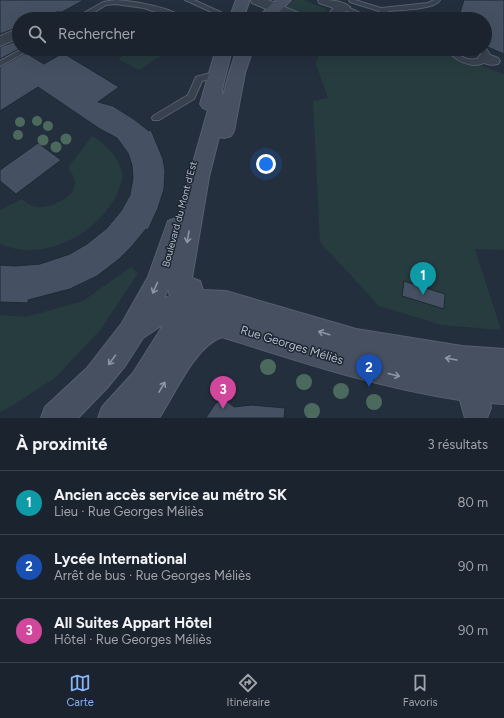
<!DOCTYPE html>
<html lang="fr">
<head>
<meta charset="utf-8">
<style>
  body { margin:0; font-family:Figtree,sans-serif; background:#282f3a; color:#f1f3f6 }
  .you { position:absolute; left:266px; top:164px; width:14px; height:14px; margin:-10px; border:3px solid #fff; border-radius:50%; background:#1a73e8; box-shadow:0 0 0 6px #1a73e833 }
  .badge { display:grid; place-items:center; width:26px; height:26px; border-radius:50%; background:#8ab4f8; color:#fff; font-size:13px; font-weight:700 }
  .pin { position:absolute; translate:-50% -33px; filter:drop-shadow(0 1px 2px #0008) }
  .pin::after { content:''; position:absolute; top:21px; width:14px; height:12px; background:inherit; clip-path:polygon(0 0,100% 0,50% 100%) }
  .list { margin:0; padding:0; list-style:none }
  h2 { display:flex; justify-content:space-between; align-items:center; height:52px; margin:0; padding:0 16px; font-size:17px }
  h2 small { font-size:13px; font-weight:400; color:#a0a4aa }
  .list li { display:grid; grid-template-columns:26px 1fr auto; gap:12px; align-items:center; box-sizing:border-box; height:64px; padding:0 16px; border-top:1px solid #39404a }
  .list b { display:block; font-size:15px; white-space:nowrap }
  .list p { margin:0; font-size:13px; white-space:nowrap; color:#a0a4aa }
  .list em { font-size:13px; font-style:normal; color:#a0a4aa }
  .icon { flex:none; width:22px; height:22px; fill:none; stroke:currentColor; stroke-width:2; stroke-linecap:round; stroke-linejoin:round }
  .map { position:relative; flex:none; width:504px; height:418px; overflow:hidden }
  .search { position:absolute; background:#1b232e; box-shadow:0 4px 16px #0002; left:12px; right:12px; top:12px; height:44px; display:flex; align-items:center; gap:10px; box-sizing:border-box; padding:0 14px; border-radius:22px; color:#a0a4aa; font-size:15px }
  .sheet { height:244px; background:#1b232e }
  nav { display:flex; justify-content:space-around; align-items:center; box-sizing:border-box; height:56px; border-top:1px solid #39404a; background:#1b232e; font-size:11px; color:#a0a4aa }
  nav a { display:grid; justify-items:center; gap:2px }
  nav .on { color:#8ab4f8 }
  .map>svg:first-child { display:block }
  .green { fill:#263c3f }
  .building { fill:#455162; stroke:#1f2835 }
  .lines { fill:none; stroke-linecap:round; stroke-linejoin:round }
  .lane-casing { stroke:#565f6c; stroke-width:2 }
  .street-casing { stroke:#565f6c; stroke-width:2 }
  .secondary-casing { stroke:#565f6c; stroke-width:2 }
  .lane { fill:#38414e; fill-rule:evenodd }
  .street { fill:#38414e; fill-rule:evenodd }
  .secondary { fill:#465061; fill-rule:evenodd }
  .tree { fill:#4b6a5d }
  .oneway { stroke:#8e96a5 }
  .labels { text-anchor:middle; stroke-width:3; stroke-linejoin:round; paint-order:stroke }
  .street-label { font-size:10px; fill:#b4bcc9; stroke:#1d2633 }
  .near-street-label { font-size:12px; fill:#b4bcc9; stroke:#1d2633 }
</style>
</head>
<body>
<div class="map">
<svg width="504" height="418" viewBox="0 0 504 418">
  <rect width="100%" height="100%" fill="#242f3e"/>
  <path class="green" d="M 294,0 L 304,0 L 326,9 L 327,14 C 315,24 297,13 284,8 Z
    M 133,49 L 171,49 L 139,70 L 118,59 Z
    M 321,49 L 432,49 L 475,66 L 482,66 L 504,74 L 504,250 L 475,249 L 501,330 L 442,325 L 379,306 L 320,242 L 313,101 L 328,98 L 316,64 Z
    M 92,136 C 106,145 118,155 122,173 C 123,180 119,190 116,196 C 96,235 42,263 0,244 L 0,210 L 22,199 C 25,202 31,206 36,207 C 51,209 83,195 73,176 C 72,173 70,170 68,168 Z
    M 131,267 L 138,273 L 101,329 L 56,377 L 15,404 L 0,412 L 0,315 L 26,317 L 83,301 Z"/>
  <path class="building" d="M 0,0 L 84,0 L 62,12 L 56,12 L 53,15 L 54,16 L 49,19 L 19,19 L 19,27 L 0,34 Z
    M 464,0 L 504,0 L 504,54 L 485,46 L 485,19 L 458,19 Z
    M 19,40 L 19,49 L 0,59 L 0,47 Z
    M 26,53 L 44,64 L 63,53 L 119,87 L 98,102 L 113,106 L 135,120 L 149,131 L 151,130 L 163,159 L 165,171 L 164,189 L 158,208 L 148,230 L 146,229 L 132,246 L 119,259 L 97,276 L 70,289 L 28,300 L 28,303 L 0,302 L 0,265 L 15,266 L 40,264 L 70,254 L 87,244 L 107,228 L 121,211 L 130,195 L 133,178 L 132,165 L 128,153 L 117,138 L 100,129 L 38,87 L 0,111 L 0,67 Z
    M 38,143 L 61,160 L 16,194 L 0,181 L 0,170 Z
    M 404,281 L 445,294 L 444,309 L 402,296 Z
    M 219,401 L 228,402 L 234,407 L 251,405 L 285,408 L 284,418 L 206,418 L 215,404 Z"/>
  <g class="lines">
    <defs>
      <path id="lane" d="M 115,0 C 133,1 172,7 185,19 L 176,19 L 144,8 L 115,4 L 106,5 L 83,19 L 57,17 L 54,15 L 57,13 L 80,15 L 103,2 Z
        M 185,0 L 194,0 L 236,19 L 227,19 Z
        M 349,0 L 355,0 L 381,8 L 428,3 L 434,0 L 440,0 C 435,10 398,10 387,11 L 404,19 L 395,19 L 380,13 L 379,11 L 350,2 Z
        M 343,5 L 371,18 L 372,19 L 364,19 L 341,8 L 340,7 Z
        M 485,47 L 490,55 C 484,73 455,64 447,49 L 455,49 C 460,59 472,62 482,57 L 479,49 L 485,49 Z
        M 22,49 L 31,49 L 0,66 L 0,61 Z
        M 217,71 L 221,74 L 220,76 L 202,81 L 194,99 L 159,120 L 153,120 L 152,118 L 153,116 L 188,95 L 196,77 Z"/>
      <path id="street" d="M 251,0 L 268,0 L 306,16 L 308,19 L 290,19 L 252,3 Z
        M 318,0 C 327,0 343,0 350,7 L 338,19 L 323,19 L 334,8 L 319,3 Z
        M 19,28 L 19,38 L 0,46 L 0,36 Z
        M 485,53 L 498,58 L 500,61 L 498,64 C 491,66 482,64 478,58 L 480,55 Z"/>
      <path id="secondary" d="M 236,0 L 250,0 L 243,19 L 229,19 Z
        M 276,0 L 291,0 L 272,19 L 256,19 Z
        M 216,49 L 232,49 L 222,90 L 223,96 L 229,73 L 237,49 L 253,49 L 245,73 L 234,131 L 231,136 L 224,138 L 219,137 L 209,177 L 192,278 L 200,281 L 203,290 L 226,291 L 356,329 L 462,346 L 504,349 L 504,404 L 490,403 L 491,408 L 487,418 L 465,418 L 460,400 C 379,388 301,362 222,337 C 195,346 175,394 159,418 L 98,418 L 102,407 L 133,373 L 164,324 L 143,338 L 125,366 L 107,388 L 78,418 L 41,418 L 45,407 L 87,368 L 122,323 L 148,277 L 168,221 L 176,218 L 180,219 L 189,177 L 208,110 L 203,108 L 200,104 ZM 168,289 L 170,296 L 164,298 Z"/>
    </defs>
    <use href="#lane" class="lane-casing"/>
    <use href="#street" class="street-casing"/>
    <use href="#secondary" class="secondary-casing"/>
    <use href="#lane" class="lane"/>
    <use href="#street" class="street"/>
    <use href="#secondary" class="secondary"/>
  </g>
  <g class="tree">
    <circle cx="37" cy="121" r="5"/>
    <circle cx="20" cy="122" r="5"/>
    <circle cx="48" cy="126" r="5"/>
    <circle cx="18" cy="135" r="5"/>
    <circle cx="66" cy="139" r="5.5"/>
    <circle cx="43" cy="140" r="5.5"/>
    <circle cx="56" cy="147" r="5.5"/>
    <circle cx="268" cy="367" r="8"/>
    <circle cx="304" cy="382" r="8"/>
    <circle cx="341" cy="391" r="8"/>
    <circle cx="374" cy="402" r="8"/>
    <circle cx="312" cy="411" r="8"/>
  </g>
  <defs><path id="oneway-shaft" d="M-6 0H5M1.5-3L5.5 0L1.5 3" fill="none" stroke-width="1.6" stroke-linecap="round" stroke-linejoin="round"/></defs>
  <g class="oneway">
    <use href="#oneway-shaft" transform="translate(188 237) rotate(100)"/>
    <use href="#oneway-shaft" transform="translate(155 288) rotate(114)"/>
    <use href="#oneway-shaft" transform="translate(324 333) rotate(-163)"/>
    <use href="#oneway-shaft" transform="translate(451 359) rotate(-170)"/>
    <use href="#oneway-shaft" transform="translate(112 360) rotate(126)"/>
    <use href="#oneway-shaft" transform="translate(394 375) rotate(14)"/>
    <use href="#oneway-shaft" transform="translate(162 387) rotate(-59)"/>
  </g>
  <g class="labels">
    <g class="street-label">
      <text transform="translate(179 214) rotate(-75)" y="4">Boulevard du Mont d'Est</text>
    </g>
    <g class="near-street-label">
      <text transform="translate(292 345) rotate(17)" y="4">Rue Georges Méliès</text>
    </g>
  </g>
</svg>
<div class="you"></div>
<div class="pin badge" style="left:423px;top:295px;background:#0f9aa8">1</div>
<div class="pin badge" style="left:369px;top:387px;background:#1a4fb4">2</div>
<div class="pin badge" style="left:223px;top:409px;background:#d1479c">3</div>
<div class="search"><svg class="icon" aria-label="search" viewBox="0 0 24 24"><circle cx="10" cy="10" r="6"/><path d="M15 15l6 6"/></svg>Rechercher</div>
</div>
<section class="sheet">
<h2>À proximité<small>3 résultats</small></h2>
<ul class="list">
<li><span class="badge" style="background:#0f9aa8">1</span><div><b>Ancien accès service au métro SK</b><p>Lieu · Rue Georges Méliès</p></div><em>80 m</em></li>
<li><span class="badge" style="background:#1a4fb4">2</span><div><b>Lycée International</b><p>Arrêt de bus · Rue Georges Méliès</p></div><em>90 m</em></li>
<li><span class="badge" style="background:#d1479c">3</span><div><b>All Suites Appart Hôtel</b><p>Hôtel · Rue Georges Méliès</p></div><em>90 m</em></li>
</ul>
</section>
<nav>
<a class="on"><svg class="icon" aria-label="map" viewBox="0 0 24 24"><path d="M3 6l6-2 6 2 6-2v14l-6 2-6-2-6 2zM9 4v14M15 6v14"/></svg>Carte</a>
<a><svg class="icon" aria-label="directions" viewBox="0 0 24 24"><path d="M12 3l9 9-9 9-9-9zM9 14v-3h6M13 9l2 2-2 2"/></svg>Itinéraire</a>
<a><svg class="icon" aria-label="saved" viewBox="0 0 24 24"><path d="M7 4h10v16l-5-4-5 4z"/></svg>Favoris</a>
</nav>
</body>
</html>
